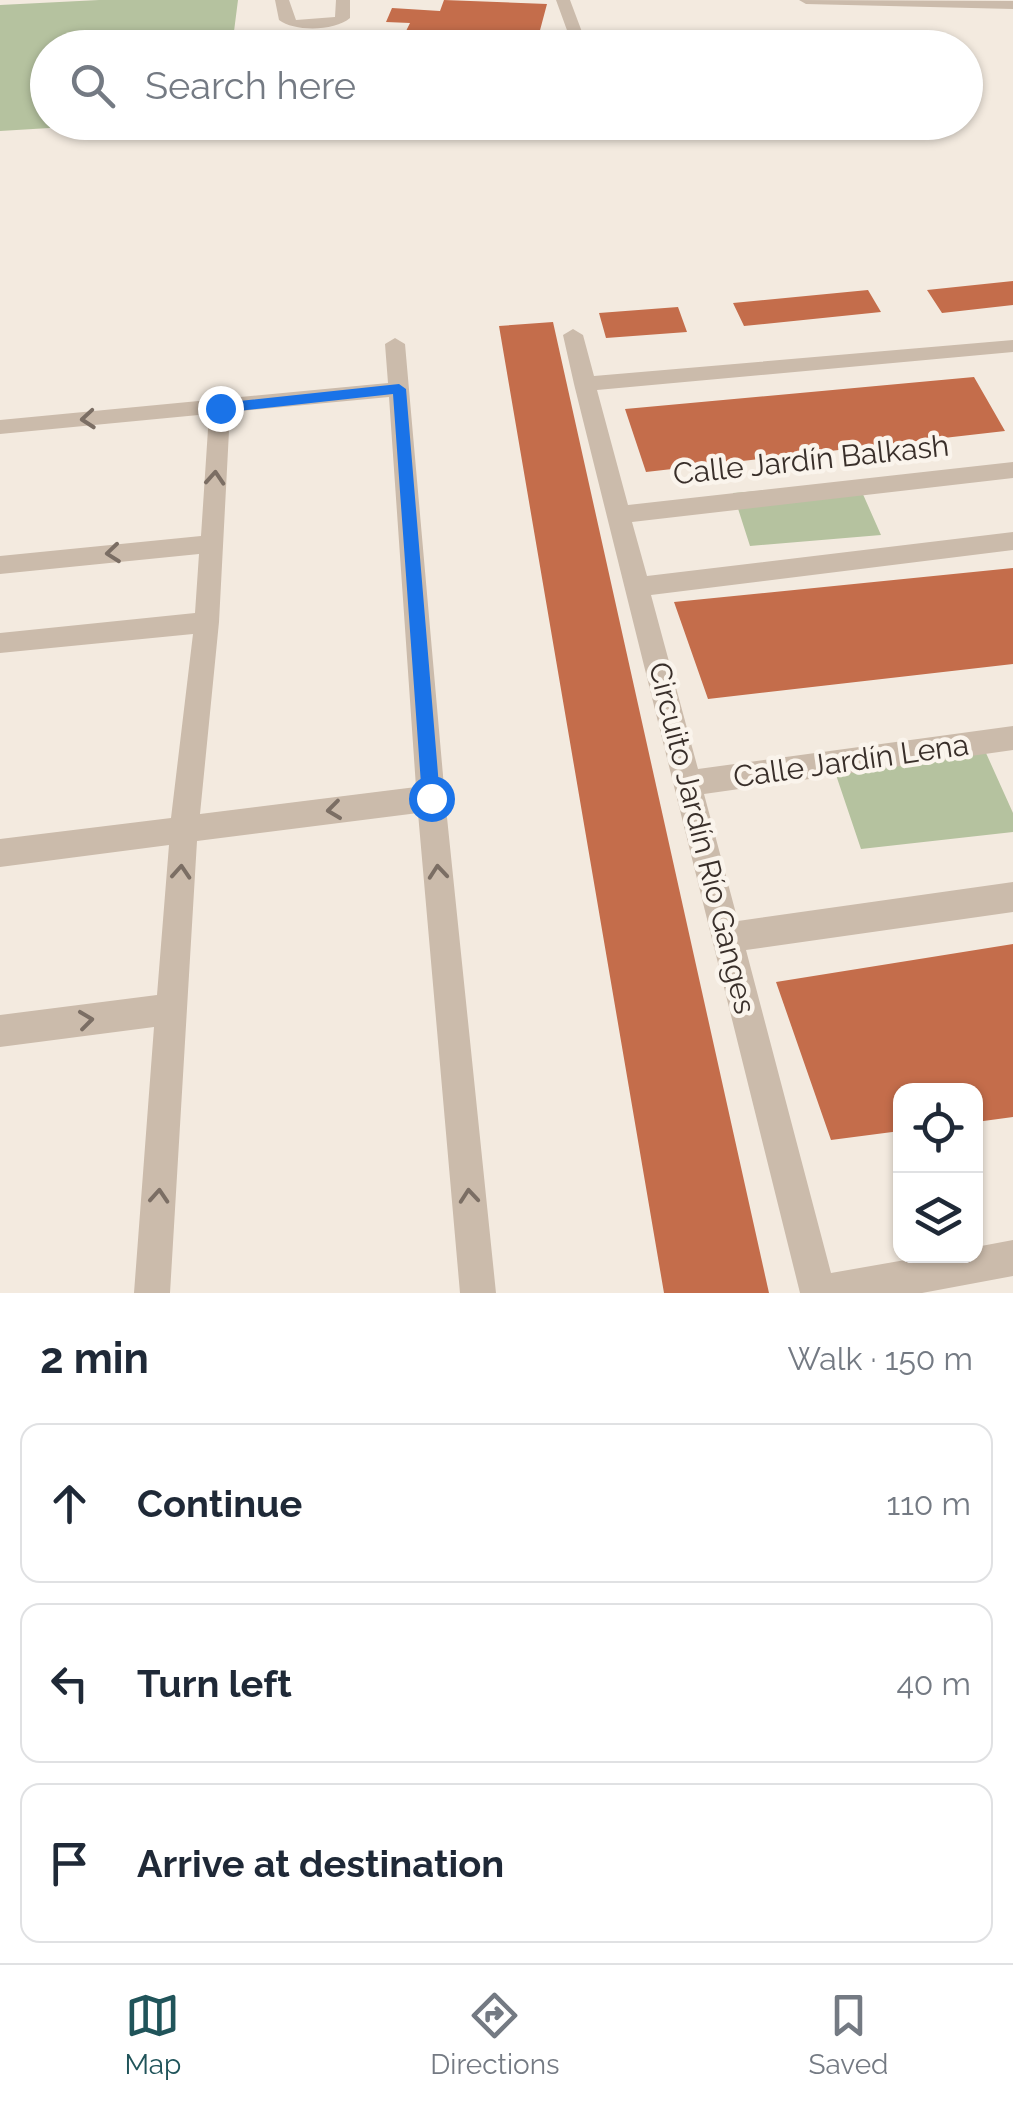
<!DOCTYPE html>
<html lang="en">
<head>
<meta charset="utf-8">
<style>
  body { margin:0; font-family:Raleway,sans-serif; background:#f2f2f3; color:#1f2937 }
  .controls { position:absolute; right:30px; bottom:30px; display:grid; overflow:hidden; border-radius:20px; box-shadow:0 2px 8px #0004 }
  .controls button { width:90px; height:90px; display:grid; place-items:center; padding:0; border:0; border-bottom:2px solid #e0e1e3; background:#fff; color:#1f2937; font:50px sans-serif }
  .stop { position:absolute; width:30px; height:30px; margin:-22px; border:8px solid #1a73e8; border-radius:50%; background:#fff }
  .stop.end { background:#1a73e8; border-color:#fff; box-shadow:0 2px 10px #0008 }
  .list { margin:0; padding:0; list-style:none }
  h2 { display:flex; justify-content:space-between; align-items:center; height:130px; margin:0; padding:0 40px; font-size:42px }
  h2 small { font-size:32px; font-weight:400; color:#747a83 }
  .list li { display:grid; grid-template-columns:65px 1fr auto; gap:30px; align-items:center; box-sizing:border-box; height:160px; margin:0 20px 20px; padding:0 20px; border:2px solid #e0e1e3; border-radius:20px }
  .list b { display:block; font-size:38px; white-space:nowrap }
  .list em { font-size:32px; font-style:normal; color:#747a83 }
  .icon { flex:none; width:55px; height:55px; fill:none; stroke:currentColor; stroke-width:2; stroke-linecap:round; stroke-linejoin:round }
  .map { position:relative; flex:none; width:1013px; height:1293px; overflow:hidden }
  .search { position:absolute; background:#fff; box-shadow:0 2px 8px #0004; left:30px; right:30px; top:30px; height:110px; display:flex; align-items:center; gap:25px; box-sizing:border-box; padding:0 35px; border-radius:55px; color:#747a83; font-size:38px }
  .sheet { height:670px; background:#fff }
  nav { display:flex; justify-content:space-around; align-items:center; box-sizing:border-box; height:140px; border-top:2px solid #e0e1e3; background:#fff; font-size:28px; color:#747a83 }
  nav a { display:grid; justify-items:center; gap:5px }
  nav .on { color:#20545a }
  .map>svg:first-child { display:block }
  .green { fill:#b5c29f }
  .building { fill:#c46d4b }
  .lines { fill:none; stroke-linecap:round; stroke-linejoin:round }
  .minor { fill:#cbbbab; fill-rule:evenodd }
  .oneway { stroke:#7b6e64 }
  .route { fill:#1a73e8 }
  .labels { text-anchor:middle; stroke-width:9; stroke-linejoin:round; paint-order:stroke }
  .street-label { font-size:30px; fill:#392f2a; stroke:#faf4ec }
</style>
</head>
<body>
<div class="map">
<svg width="1013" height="1293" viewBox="0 0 1013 1293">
  <rect width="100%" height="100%" fill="#f3eadf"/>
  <path class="green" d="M 99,0 L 238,0 L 232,47 L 48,48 L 48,122 L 132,123 L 0,131 L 0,5 Z
    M 858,483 L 881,535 L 750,546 L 733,493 Z
    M 986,753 L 1013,813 L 1013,832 L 861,849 L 834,769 Z"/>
  <path class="building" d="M 444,0 L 547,4 L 539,34 L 547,34 L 545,44 L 521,42 L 519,48 L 410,48 L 416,34 L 405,33 L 410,23 L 386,22 L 392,8 L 440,11 Z
    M 1013,281 L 1013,305 L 942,313 L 927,290 Z
    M 868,290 L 881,312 L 744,326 L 733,303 Z
    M 678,307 L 687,332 L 606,338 L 599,313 Z
    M 553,322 L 769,1293 L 664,1293 L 499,326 Z
    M 974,377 L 1005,431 L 646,472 L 625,409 Z
    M 1013,568 L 1013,664 L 708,699 L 674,602 Z
    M 1013,944 L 1013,1117 L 976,1122 L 976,1090 L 900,1090 L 900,1131 L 831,1140 L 776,982 Z"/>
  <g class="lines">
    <path class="minor" d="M 275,0 L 289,0 L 296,20 L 335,17 L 336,0 L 350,0 L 350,18 C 335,31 295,32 279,20 Z
      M 556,0 L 570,0 L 588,48 L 574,48 L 572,42 L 563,48 L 545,48 L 568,33 Z
      M 799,0 L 1013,1 L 1013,9 L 806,4 Z
      M 287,38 L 294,42 L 293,48 L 279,48 L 282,39 Z
      M 573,329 L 583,335 L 594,376 L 1013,340 L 1013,352 L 597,390 L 628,505 L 1013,462 L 1013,478 L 632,522 L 647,576 L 1013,532 L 1013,550 L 651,595 L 698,769 L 1013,726 L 1013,750 L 704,794 L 738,921 L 1013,882 L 1013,912 L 746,950 L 831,1273 L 928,1256 L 976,1256 L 976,1247 L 1013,1240 L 1013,1276 L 922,1293 L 800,1293 L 574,384 L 563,335 Z
      M 395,338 L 405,344 L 445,798 L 496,1293 L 460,1293 L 418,813 L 197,841 L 170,1293 L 134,1293 L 154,1027 L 0,1047 L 0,1015 L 157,995 L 169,845 L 0,867 L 0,839 L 171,818 L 193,634 L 0,653 L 0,633 L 195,613 L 199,554 L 0,574 L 0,556 L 201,536 L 209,414 L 0,434 L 0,420 L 388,383 L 385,344 ZM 389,397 L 416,787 L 200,814 L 219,622 L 230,412 Z"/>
  </g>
  <defs><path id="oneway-chevron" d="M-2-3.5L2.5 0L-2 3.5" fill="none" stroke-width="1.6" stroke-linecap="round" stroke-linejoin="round" transform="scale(2.5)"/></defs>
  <g class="oneway">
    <use href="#oneway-chevron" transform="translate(88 419) rotate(175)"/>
    <use href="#oneway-chevron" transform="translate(215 478) rotate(-86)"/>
    <use href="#oneway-chevron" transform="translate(113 553) rotate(174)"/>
    <use href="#oneway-chevron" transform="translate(334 810) rotate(173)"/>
    <use href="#oneway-chevron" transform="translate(181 872) rotate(-86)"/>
    <use href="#oneway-chevron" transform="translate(438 872) rotate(-95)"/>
    <use href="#oneway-chevron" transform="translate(86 1020) rotate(-7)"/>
    <use href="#oneway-chevron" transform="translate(159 1196) rotate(-86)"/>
    <use href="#oneway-chevron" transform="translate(469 1196) rotate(-95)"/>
  </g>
  <path class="route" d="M 399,384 L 406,389 L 440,798 L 431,806 L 422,798 L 393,394 L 220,413 L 214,408 L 220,403 Z"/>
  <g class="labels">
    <g class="street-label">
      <text transform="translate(811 460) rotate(-6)" y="10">Calle Jardín Balkash</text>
      <text transform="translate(851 761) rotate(-8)" y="10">Calle Jardín Lena</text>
      <text transform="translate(702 838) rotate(76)" y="10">Circuito Jardín Río Ganges</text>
    </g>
  </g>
</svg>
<div class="controls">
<button><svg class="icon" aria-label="locate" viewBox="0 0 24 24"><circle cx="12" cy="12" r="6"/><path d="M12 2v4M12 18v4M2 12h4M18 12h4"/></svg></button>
<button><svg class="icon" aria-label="layers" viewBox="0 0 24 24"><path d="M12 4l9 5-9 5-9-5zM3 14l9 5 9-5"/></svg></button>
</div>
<div class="stop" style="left:431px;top:798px"></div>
<div class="stop end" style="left:220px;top:408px"></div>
<div class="search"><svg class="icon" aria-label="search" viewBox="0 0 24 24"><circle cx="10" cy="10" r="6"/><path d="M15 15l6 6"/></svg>Search here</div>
</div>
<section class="sheet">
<h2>2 min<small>Walk · 150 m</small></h2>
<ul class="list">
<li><svg class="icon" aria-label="ahead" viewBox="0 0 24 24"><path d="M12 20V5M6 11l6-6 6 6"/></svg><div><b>Continue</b></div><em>110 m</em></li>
<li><svg class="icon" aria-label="left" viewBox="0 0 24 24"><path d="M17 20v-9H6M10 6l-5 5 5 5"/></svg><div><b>Turn left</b></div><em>40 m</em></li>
<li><svg class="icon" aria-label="arrive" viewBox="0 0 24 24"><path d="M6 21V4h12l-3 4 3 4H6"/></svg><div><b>Arrive at destination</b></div></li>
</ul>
</section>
<nav>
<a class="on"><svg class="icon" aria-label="map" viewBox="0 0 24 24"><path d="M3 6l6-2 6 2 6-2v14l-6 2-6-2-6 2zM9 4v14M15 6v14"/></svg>Map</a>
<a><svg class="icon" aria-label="directions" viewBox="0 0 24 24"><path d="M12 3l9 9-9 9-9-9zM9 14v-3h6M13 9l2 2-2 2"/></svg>Directions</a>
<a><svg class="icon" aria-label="saved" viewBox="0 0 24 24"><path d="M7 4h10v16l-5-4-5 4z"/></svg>Saved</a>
</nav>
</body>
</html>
